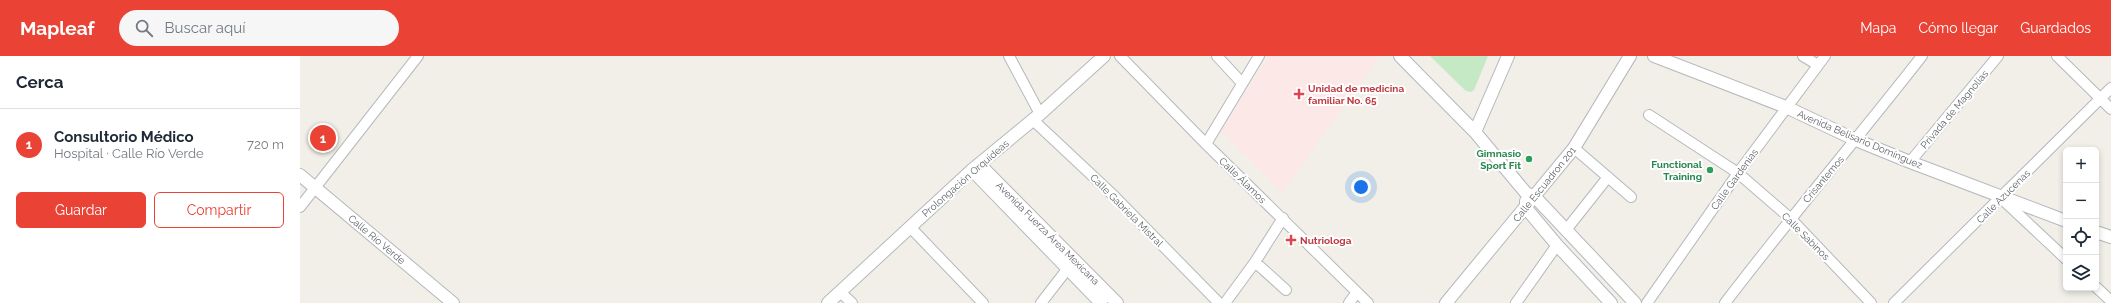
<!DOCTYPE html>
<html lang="es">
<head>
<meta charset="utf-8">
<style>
  body { margin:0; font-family:Raleway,sans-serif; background:#f6f6f7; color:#1f2937 }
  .controls { position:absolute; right:12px; bottom:12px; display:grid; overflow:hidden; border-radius:6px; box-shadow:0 2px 6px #0003 }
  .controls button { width:36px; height:36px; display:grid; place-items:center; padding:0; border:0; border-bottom:1px solid #e0e1e3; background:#fff; color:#1f2937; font:20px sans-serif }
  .you { position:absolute; left:1061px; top:131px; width:14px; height:14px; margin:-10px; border:3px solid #fff; border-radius:50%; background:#1a73e8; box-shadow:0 0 0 6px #1a73e833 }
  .badge { display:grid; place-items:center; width:26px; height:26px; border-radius:50%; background:#ea4335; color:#fff; font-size:13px; font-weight:700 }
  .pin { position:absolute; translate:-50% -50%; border:2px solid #fff; box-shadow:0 1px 4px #0006 }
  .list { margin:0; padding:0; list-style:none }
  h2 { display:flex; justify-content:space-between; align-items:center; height:52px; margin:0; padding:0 16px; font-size:17px }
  h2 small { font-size:13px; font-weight:400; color:#747a83 }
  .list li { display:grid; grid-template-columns:26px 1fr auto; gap:12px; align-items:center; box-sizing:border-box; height:72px; padding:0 16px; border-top:1px solid #e0e1e3 }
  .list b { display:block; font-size:15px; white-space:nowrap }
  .list p { margin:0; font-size:13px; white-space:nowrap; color:#747a83 }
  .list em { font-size:13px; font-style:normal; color:#747a83 }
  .actions { display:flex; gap:8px; padding:12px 16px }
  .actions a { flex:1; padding:9px 0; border:1px solid #ea4335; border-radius:6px; text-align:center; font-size:14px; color:#ea4335 }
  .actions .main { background:#ea4335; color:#fff }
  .icon { flex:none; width:22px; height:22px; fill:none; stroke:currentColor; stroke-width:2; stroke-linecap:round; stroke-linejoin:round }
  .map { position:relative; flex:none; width:1811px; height:247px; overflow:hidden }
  header { display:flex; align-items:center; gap:24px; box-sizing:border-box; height:56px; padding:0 20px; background:#ea4335; color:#fff }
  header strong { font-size:19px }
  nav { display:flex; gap:22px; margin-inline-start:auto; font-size:14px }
  .search { width:280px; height:36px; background:#f6f6f7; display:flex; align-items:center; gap:10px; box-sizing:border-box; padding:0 14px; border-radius:22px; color:#747a83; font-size:15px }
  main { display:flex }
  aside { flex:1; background:#fff }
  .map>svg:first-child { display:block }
  .medical { fill:#fce8e6 }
  .park { fill:#c5e8c5 }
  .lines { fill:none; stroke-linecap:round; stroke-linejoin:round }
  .minor-casing { stroke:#b5b8bc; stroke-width:12 }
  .tertiary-casing { stroke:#b5b8bc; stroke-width:14 }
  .minor { stroke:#fff; stroke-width:10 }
  .tertiary { stroke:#fff; stroke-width:12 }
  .health-dot { fill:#e0444e; stroke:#fff; stroke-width:1.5 }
  .leisure-dot { fill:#2e9e5b; stroke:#fff; stroke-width:1.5 }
  .labels { text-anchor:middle; stroke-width:4; stroke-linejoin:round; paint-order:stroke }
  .health-label { font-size:10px; font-weight:bold; fill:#be3a42; stroke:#fff; text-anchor:start }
  .street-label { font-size:10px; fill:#5f6368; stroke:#fff }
  .leisure-label { font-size:10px; font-weight:bold; fill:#27864d; stroke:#fff; text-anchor:end }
</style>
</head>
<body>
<header>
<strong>Mapleaf</strong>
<div class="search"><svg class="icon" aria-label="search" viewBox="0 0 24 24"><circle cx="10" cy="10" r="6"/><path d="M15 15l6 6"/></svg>Buscar aquí</div>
<nav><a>Mapa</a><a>Cómo llegar</a><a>Guardados</a></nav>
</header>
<main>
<aside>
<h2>Cerca<small></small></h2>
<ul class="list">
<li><span class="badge">1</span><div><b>Consultorio Médico</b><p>Hospital · Calle Río Verde</p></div><em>720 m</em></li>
</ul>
<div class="actions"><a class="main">Guardar</a><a>Compartir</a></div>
</aside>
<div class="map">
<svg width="1811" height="247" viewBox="0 0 1811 247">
  <rect width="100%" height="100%" fill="#f1efe8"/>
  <path class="medical" d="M 969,0 L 1080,0 L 982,137 L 921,75 Z"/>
  <path class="park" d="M 1130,0 L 1188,0 L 1174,34 L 1171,36 L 1166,35 Z"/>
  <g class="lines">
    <defs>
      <path id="minor" d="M 709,0 L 740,58
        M 820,0 L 906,88 L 1068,247
        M 917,0 L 942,27
        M 1503,0 L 1518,9
        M 1757,0 L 1811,53
        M 1349,59 L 1438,117 L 1490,162 L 1571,247
        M 733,64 L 814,140 L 919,247
        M 906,88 L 959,0
        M 1274,92 L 1331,141
        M 1610,106 L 1698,0
        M 1701,142 L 1766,203
        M 0,151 L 118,0
        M 610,171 L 683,247
        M 1266,174 L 1308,121
        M 955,206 L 986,234
        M 1796,231 L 1811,245
        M 540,236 L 552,247
        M 741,247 L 772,207
        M 925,247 L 955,206 L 983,162
        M 1049,247 L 1057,236
        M 1216,247 L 1257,189
        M 1347,247 L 1438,117 L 1525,0
        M 1425,247 C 1489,163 1557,83 1622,0
        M 1594,247 L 1811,32"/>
      <path id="tertiary" d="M 1100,0 L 1175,76 L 1226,137 L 1235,141 L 1335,247
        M 1354,0 L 1486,51 L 1556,84 L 1610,106 L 1766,165
        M 1175,76 L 1208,0
        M 679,108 L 817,247
        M 672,114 L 801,247
        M 0,119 L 153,247
        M 1226,145 L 1226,152 L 1257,189 L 1311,247
        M 1796,176 L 1811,181
        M 528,247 L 672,114 L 740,58 L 804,0
        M 1146,247 L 1274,92 L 1330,0"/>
    </defs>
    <use href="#minor" class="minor-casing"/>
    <use href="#tertiary" class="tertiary-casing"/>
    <use href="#minor" class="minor"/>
    <use href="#tertiary" class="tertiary"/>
  </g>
  <g class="health-dot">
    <path d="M997 32h4v4h4v4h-4v4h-4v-4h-4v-4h4z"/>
    <path d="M989 178h4v4h4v4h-4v4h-4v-4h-4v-4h4z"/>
  </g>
  <g class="leisure-dot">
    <circle cx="1229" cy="103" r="4"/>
    <circle cx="1410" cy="114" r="4"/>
  </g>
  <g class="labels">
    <g class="health-label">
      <text x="1008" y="36">Unidad de medicina<tspan x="1008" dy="12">familiar No. 65</tspan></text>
      <text x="1000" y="188">Nutriologa</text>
    </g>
    <g class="street-label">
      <text transform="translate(1654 53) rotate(-50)" y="4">Privada de Magnolias</text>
      <text transform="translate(1560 83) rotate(23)" y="4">Avenida Belisario Domínguez</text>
      <text transform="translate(665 122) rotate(-41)" y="4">Prolongación Orquídeas</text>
      <text transform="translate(1434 123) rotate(-54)" y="4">Calle Gardenias</text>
      <text transform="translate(1523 123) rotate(-50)" y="4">Crisantemos</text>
      <text transform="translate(943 124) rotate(44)" y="4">Calle Álamos</text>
      <text transform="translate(1244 128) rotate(-51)" y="4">Calle Escuadron 201</text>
      <text transform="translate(1703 140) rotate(-45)" y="4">Calle Azucenas</text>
      <text transform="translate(827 154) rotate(45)" y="4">Calle Gabriela Mistral</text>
      <text transform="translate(748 177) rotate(45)" y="4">Avenida Fuerza Área Mexicana</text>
      <text transform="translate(1506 180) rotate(45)" y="4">Calle Sabinos</text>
      <text transform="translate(77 183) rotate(40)" y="4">Calle Río Verde</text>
    </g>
    <g class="leisure-label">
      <text x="1221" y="101">Gimnasio<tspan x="1221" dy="12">Sport Fit</tspan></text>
      <text x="1402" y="112">Functional<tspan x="1402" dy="12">Training</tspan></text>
    </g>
  </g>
</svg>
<div class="controls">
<button>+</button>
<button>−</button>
<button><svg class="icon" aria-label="locate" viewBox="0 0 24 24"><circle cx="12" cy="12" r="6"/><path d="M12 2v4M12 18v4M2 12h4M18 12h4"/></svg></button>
<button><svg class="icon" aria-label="layers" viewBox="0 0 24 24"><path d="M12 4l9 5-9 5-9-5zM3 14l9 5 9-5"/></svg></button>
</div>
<div class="you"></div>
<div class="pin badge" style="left:23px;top:82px">1</div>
</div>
</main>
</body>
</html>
